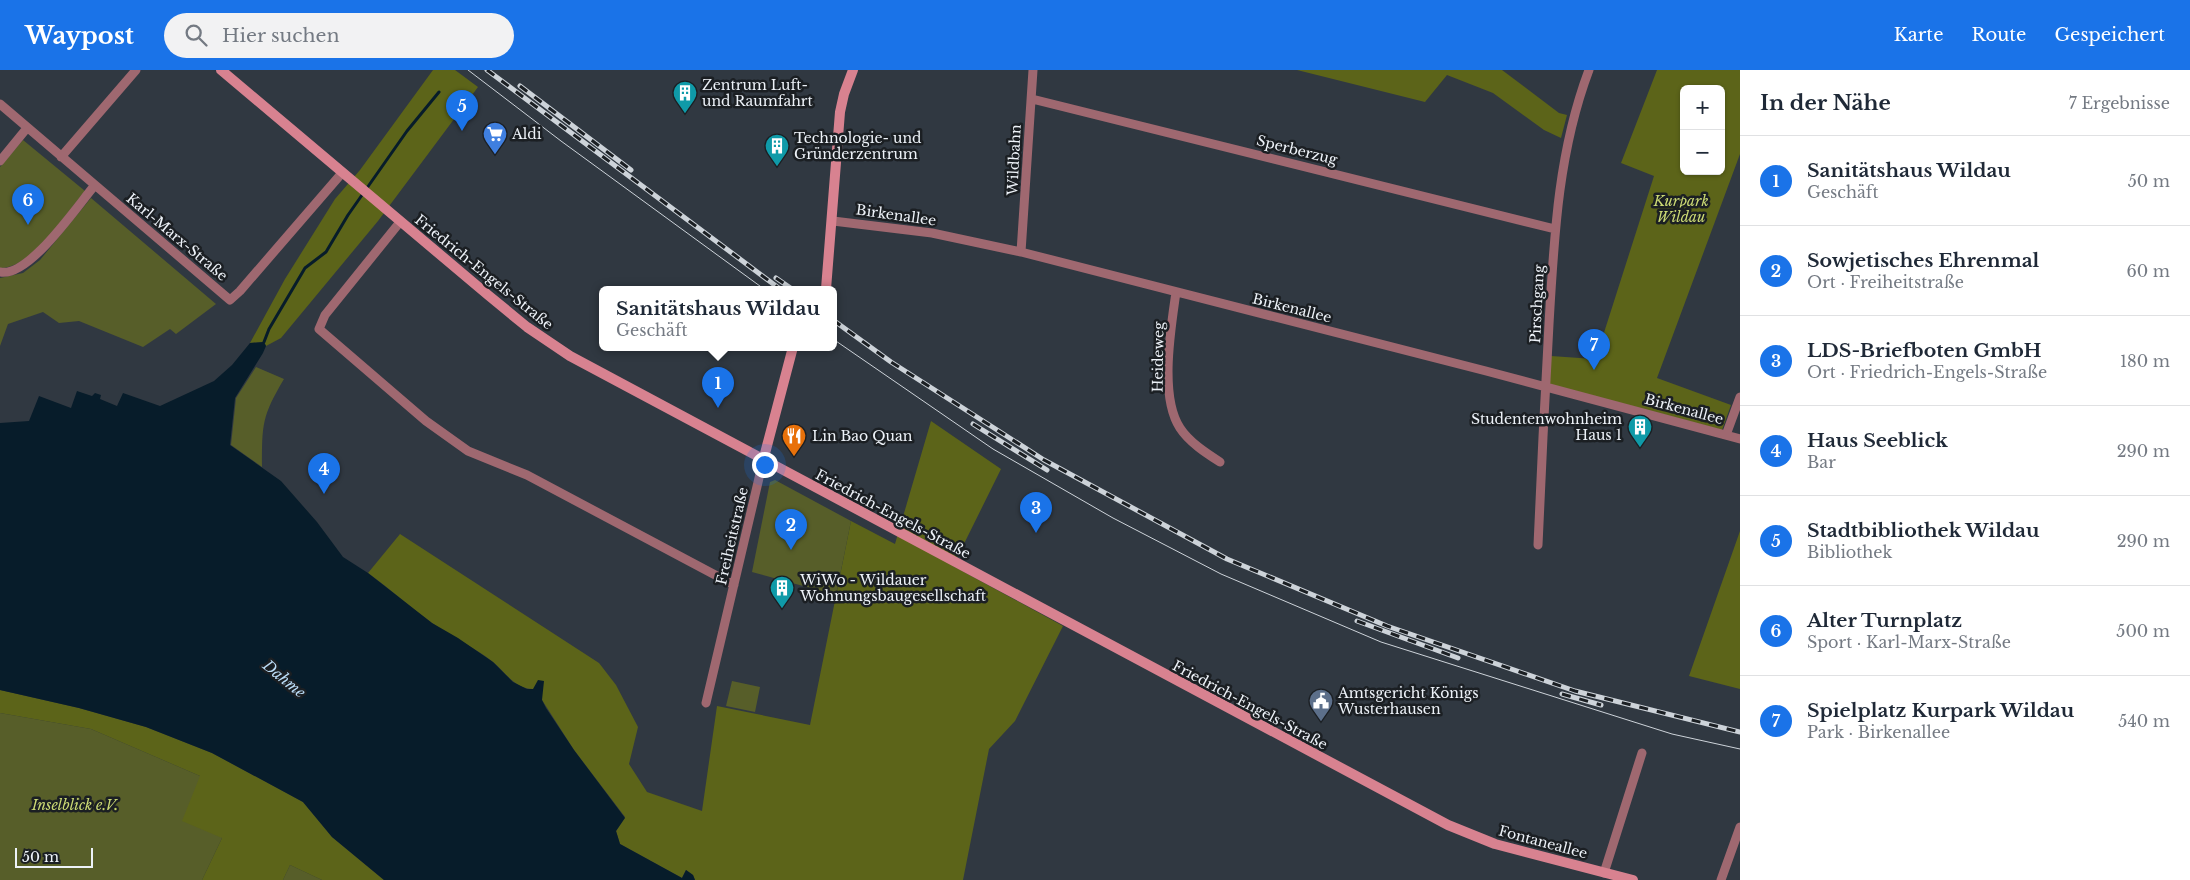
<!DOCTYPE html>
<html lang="de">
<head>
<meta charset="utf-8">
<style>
  body { margin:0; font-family:"Libre Baskerville",serif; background:#f2f2f3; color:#1f2937 }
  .controls { position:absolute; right:15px; top:15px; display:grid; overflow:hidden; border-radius:8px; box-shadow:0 1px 4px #0004 }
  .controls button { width:45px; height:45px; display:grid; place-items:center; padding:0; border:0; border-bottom:1px solid #e0e1e3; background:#fff; color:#1f2937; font:25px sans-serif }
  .scale { position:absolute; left:15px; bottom:12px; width:78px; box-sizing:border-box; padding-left:5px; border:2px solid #edf2f8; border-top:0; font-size:14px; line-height:18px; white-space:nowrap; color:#edf2f8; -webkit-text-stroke:4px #1b1f23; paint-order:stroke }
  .you { position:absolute; left:764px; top:394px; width:18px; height:18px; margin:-12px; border:4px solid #fff; border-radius:50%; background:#1a73e8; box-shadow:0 0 0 8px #1a73e833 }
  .badge { display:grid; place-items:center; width:32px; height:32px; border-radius:50%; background:#1a73e8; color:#fff; font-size:16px; font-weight:700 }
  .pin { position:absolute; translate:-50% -41px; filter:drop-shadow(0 1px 2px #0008) }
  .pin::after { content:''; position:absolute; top:26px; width:18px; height:15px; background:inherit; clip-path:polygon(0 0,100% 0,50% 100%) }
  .popup { position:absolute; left:599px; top:216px; width:238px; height:65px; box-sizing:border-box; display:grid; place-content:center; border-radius:8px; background:#fff; filter:drop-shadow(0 1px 4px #0005); font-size:16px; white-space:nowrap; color:#747a83 }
  .popup b { font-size:19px; color:#1f2937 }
  .popup::after { content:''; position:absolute; left:50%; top:100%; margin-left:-10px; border:10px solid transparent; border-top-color:#fff }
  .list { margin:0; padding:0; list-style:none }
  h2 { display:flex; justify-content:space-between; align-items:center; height:65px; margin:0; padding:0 20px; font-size:21px }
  h2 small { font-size:16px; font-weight:400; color:#747a83 }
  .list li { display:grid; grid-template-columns:32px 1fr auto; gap:15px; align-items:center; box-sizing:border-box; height:90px; padding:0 20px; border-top:1px solid #e0e1e3 }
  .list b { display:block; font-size:19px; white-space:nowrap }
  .list p { margin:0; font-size:16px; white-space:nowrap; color:#747a83 }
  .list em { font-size:16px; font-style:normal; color:#747a83 }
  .icon { flex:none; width:28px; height:28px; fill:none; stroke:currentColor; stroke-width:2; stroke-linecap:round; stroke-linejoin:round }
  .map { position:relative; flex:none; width:1740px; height:810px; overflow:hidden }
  header { display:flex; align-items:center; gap:30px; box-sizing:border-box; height:70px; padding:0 25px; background:#1a73e8; color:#fff }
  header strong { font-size:24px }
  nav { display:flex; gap:28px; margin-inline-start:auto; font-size:18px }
  .search { width:350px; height:45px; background:#f2f2f3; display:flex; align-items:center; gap:12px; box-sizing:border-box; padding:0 18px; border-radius:28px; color:#747a83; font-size:19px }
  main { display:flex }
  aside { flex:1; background:#fff }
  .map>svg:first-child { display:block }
  .green { fill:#575e29 }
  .forest { fill:#5c6419; fill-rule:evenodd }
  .water { fill:#071c2a }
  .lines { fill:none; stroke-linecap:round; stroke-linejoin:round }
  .stream { stroke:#071c2a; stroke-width:3 }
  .street { stroke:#9f6870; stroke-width:9 }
  .secondary { stroke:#d88290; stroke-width:10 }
  .tram { stroke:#cdd3d9; stroke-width:1 }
  .rail-casing { stroke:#cdd3d9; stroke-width:5 }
  .rail { stroke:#1b1f23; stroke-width:3; stroke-dasharray:9; stroke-linecap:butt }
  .labels { text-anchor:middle; stroke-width:5; stroke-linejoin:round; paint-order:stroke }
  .poi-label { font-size:14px; fill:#edf2f8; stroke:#1b1f23; text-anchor:start }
  .street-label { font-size:14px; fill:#edf2f8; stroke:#1b1f23 }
  .park-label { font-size:14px; font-style:italic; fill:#cbd974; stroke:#1b1f23 }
  .water-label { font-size:15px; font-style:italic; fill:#bbdcf6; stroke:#1b1f23 }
</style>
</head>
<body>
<header>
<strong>Waypost</strong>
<div class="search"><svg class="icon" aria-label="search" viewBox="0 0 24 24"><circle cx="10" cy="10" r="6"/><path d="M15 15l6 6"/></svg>Hier suchen</div>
<nav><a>Karte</a><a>Route</a><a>Gespeichert</a></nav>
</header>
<main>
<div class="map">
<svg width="1740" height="810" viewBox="0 0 1740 810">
  <rect width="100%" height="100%" fill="#303841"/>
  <path class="green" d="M 23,70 L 85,121 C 66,143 31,199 0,198 L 0,97 Z
    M 91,128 L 216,234 L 176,264 L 170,259 L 143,277 L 79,251 L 59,253 L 43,242 L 8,254 L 0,276 L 0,208 L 23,203 L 40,190 Z
    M 256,297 L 284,309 C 262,346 262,354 262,397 L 231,375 L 236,328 Z
    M 775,410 L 851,451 L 836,525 L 752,502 L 770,412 Z
    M 732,611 L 760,617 L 755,642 L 726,636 Z
    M 0,643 L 91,659 L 200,706 L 222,768 L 202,810 L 0,810 Z
    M 290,795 L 322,810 L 283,810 Z"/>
  <path class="forest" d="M 433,0 L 455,0 L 478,17 L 378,151 L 281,268 L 266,276 L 264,272 L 250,273 L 285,209 L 335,129 L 360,100 Z
    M 1297,0 L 1502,0 L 1559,43 L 1567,45 L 1561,68 L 1544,60 L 1493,23 L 1447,5 L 1425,32 Z
    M 1657,0 L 1740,0 L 1740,84 L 1657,308 L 1731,335 L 1722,360 L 1549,314 L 1551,286 L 1594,289 L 1601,272 L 1654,106 L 1621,93 ZM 1684,19 L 1721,19 L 1721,101 L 1684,101 Z
    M 931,351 L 1001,399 L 953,496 L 1063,556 L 1015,651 L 989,679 L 963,810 L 695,810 L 693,805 L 686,800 L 682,808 L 620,774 L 616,761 L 625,747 L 574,680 L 542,630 L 533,619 C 515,619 505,602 493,592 C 474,577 451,567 432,553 C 410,537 390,519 368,503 L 400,464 L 599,593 L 616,615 L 638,657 L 629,694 L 647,722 L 702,741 L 717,636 L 810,655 L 851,451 L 895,474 Z
    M 1740,461 L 1740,619 L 1689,606 Z
    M 0,620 L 79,638 L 146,657 L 212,683 L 303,732 L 332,767 L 384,810 L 322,810 L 290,795 L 283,810 L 202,810 L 222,768 L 182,751 L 200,706 L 91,659 L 0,643 Z"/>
  <path class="water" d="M 264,272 L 266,276 L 263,283 L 235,328 L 230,375 L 281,411 L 317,452 L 343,487 L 368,503 L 432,553 L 458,568 L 493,592 L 513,612 L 527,619 L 533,619 L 538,610 L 544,611 L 542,630 L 546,638 L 574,680 L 625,748 L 616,761 L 620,774 L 682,808 L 686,800 L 693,805 L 695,810 L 384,810 L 332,767 L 303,732 L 212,683 L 146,657 L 79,638 L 0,620 L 0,353 L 29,351 L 39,326 L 71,338 L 77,321 L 92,326 L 95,323 L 101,325 L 100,329 L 117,336 L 123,323 L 160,336 L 214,311 L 232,295 L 250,273 Z"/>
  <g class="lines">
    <path class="stream" d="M 264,272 L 269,259 L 305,198 L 326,182 L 348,145 L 407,61 L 439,22"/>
    <path class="street" d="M 1032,29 L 1555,159
      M 0,34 L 230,230 L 240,221 L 342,103
      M 61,87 L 136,0
      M 0,91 L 27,58
      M 833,151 L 932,163 L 1021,182 L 1486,301 L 1740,369
      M 400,152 L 325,245 L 319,259 L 426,351 L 468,381 L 527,405 L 734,515
      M 1021,182 L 1033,0
      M 0,202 C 29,208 77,136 95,115
      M 1176,222 C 1171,258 1159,326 1180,358 C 1189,372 1206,383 1220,392
      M 1726,365 L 1740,327
      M 1538,475 C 1541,401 1545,328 1549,254 C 1554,168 1558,82 1589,0
      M 706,633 L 763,391
      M 1604,803 L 1642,683
      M 1721,810 L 1740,757"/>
    <path class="secondary" d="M 221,0 L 488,225 L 527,257 L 570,286 L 1448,755 L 1495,774 L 1633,810
      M 826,219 L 840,42 L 844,24 L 853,0
      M 763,391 L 793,277"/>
    <path class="tram" d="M 468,0 L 561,71 L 764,219
      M 833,269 L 993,379 L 1113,448 L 1221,504 L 1381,572 L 1672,664 L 1740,679"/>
    <defs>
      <path id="rail" d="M 487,0 L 780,219
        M 520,16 L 631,100
        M 776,208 L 792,219
        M 833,250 L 891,292 L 1044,390 L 1227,489 L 1387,556 L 1575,621 L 1740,662
        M 973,354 L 1047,400
        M 1357,551 L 1458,588
        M 1562,624 L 1601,635"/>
    </defs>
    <use href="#rail" class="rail-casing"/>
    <use href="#rail" class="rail"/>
  </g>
  <defs>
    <symbol id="building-pin" viewBox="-11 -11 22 30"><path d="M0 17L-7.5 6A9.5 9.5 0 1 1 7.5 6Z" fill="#0f9aa8" stroke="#1b1f23"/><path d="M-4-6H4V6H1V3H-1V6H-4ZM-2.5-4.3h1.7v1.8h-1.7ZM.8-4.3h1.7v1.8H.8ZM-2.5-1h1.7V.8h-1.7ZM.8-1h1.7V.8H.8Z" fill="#fff"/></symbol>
    <symbol id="supermarket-pin" viewBox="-11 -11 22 30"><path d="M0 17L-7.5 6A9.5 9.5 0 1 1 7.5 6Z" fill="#3f7fe0" stroke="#1b1f23"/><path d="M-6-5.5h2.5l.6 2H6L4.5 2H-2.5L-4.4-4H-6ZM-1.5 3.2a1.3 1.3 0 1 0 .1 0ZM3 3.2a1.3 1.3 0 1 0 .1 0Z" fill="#fff"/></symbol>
    <symbol id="restaurant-pin" viewBox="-11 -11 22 30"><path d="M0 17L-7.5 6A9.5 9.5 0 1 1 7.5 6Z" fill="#e8710a" stroke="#1b1f23"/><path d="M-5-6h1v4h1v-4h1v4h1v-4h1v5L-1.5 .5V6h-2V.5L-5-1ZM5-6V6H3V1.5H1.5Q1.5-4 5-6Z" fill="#fff"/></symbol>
    <symbol id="civic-pin" viewBox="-11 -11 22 30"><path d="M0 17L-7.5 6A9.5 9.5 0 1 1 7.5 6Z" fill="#5c6f8a" stroke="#1b1f23"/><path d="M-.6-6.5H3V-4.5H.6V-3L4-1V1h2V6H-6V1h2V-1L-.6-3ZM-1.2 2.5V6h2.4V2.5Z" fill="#fff"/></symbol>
  </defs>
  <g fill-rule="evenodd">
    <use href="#building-pin" x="671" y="9" width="28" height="38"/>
    <use href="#supermarket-pin" x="481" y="50" width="28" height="38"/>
    <use href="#building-pin" x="763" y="62" width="28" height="38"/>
    <use href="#building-pin" x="1626" y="343" width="28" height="38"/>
    <use href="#restaurant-pin" x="780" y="352" width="28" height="38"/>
    <use href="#building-pin" x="768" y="504" width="28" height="38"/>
    <use href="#civic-pin" x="1307" y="617" width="28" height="38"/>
  </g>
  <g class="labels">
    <g class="poi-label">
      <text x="702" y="20">Zentrum Luft-<tspan x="702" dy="16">und Raumfahrt</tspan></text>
      <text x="512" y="69">Aldi</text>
      <text x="794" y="73">Technologie- und<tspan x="794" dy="16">Gründerzentrum</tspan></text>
      <text x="1622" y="354" text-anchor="end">Studentenwohnheim<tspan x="1622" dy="16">Haus 1</tspan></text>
      <text x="812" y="371">Lin Bao Quan</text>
      <text x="800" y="515">WiWo - Wildauer<tspan x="800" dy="16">Wohnungsbaugesellschaft</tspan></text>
      <text x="1338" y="628">Amtsgericht Königs<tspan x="1338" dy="16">Wusterhausen</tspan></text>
    </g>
    <g class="street-label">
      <text transform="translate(1297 80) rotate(14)" y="5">Sperberzug</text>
      <text transform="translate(1014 90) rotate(-87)" y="5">Wildbahn</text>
      <text transform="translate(896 145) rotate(8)" y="5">Birkenallee</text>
      <text transform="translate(177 167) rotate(40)" y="5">Karl-Marx-Straße</text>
      <text transform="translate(484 202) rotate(39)" y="5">Friedrich-Engels-Straße</text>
      <text transform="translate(1537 234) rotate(-87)" y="5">Pirschgang</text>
      <text transform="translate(1292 238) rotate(14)" y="5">Birkenallee</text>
      <text transform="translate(1158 287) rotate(-89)" y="5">Heideweg</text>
      <text transform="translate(1684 339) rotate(15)" y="5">Birkenallee</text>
      <text transform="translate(893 444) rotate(28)" y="5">Friedrich-Engels-Straße</text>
      <text transform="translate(732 466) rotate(-77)" y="5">Freiheitstraße</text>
      <text transform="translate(1250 635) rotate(28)" y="5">Friedrich-Engels-Straße</text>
      <text transform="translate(1543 772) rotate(15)" y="5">Fontaneallee</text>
    </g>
    <g class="park-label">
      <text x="1681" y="136">Kurpark<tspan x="1681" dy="16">Wildau</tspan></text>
      <text x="75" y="740">Inselblick e.V.</text>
    </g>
    <g class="water-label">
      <text transform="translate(284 609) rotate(39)" y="5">Dahme</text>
    </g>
  </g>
</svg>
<div class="controls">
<button>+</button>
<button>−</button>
</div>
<div class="scale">50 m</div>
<div class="you"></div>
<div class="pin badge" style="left:718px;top:338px">1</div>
<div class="popup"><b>Sanitätshaus Wildau</b>Geschäft</div>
<div class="pin badge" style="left:791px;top:480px">2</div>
<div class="pin badge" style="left:1036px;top:463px">3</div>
<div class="pin badge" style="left:324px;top:424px">4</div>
<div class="pin badge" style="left:462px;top:61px">5</div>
<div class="pin badge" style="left:28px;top:155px">6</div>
<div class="pin badge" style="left:1594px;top:300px">7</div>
</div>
<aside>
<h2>In der Nähe<small>7 Ergebnisse</small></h2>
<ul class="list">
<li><span class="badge">1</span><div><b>Sanitätshaus Wildau</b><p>Geschäft</p></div><em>50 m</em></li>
<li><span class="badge">2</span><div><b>Sowjetisches Ehrenmal</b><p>Ort · Freiheitstraße</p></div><em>60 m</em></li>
<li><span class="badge">3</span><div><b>LDS-Briefboten GmbH</b><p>Ort · Friedrich-Engels-Straße</p></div><em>180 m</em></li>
<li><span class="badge">4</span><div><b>Haus Seeblick</b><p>Bar</p></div><em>290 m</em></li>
<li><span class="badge">5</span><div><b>Stadtbibliothek Wildau</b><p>Bibliothek</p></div><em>290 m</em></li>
<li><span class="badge">6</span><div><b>Alter Turnplatz</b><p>Sport · Karl-Marx-Straße</p></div><em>500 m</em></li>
<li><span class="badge">7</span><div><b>Spielplatz Kurpark Wildau</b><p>Park · Birkenallee</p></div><em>540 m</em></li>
</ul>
</aside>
</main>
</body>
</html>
